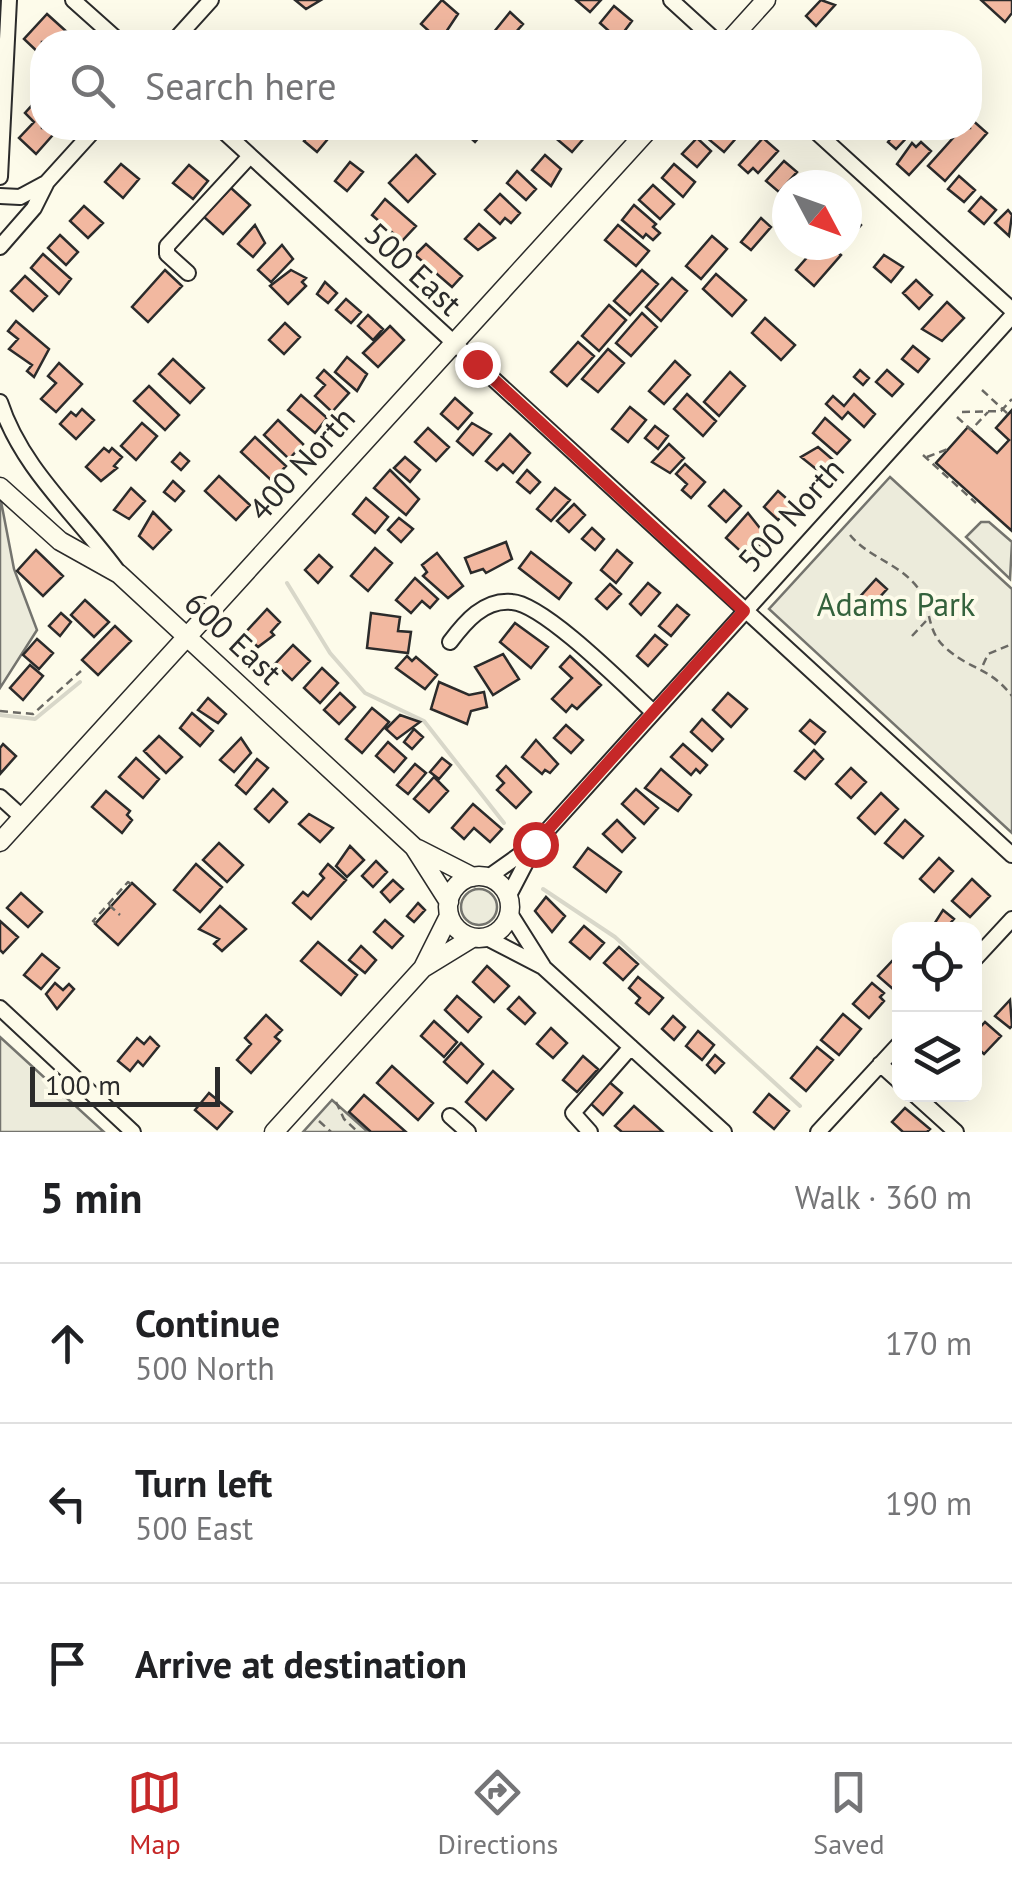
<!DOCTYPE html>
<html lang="en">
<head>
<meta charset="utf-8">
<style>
  body { margin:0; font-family:"PT Sans",sans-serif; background:#f6f6f6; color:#202124 }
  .controls { position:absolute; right:30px; bottom:30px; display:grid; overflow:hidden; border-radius:20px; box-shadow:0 10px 40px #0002 }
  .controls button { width:90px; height:90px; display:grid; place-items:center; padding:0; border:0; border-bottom:2px solid #e0e0e0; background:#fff; color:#202124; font:50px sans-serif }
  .compass { position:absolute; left:772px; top:170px; width:90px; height:90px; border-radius:50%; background:#fff; box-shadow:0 10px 40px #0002; rotate:131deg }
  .scale { position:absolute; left:30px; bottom:25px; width:190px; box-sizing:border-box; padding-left:10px; border:5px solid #2b2b2b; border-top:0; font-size:28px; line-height:35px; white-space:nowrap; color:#2b2b2b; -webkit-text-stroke:8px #fdfbea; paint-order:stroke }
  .stop { position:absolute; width:30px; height:30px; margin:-22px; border:8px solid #c62828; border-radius:50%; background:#fff }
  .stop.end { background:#c62828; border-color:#fff; box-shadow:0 2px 10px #0008 }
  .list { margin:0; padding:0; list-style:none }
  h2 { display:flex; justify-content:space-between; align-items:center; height:130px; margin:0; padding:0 40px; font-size:42px }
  h2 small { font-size:32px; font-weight:400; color:#757577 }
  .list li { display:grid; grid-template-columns:65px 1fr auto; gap:30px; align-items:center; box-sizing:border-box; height:160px; padding:0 40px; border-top:2px solid #e0e0e0 }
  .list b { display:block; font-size:38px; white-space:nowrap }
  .list p { margin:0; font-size:32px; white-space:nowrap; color:#757577 }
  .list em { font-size:32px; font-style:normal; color:#757577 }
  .icon { flex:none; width:55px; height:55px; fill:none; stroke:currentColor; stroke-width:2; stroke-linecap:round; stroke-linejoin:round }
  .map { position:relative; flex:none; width:1012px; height:1132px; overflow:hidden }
  .search { position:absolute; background:#fff; box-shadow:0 10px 40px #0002; left:30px; right:30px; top:30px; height:110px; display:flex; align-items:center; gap:25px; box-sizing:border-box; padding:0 35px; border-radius:40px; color:#757577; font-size:38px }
  .sheet { height:610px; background:#fff }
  nav { display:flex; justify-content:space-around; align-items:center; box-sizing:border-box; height:140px; border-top:2px solid #e0e0e0; background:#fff; font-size:28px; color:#757577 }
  nav a { display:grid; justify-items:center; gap:5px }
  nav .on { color:#c62828 }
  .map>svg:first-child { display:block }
  .green { fill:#ecebdb; stroke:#74746e; stroke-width:2.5 }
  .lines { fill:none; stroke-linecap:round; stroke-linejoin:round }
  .stream { stroke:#d8d7c9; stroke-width:4 }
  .building { fill:#f2b8a0; stroke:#2b2b2b; stroke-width:2.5 }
  .minor-casing { stroke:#2b2b2b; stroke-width:18 }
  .major-casing { stroke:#2b2b2b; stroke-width:21 }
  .path { stroke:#6a6964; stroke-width:2.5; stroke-dasharray:8 5; stroke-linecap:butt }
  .minor { stroke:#fdfbea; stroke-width:14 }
  .major { stroke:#fdfbea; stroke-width:18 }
  .route { stroke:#c62828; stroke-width:12 }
  .labels { text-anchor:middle; stroke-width:8; stroke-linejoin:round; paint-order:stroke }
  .street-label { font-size:32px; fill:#2b2b2b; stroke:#fdfbea }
  .park-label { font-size:32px; fill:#34623c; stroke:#fdfbea }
</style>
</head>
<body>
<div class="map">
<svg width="1012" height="1132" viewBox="0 0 1012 1132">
  <rect width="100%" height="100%" fill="#fdfbea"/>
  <path class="green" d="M 890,477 L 1012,589 L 1012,833 L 769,609 Z
    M 0,496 L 14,569 L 37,630 L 0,688 Z
    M 981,522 L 989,522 L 1012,542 L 1010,579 L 966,537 Z
    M461 907a18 18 0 1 1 36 0a18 18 0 1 1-36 0Z
    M 0,1037 L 104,1132 L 0,1132 Z
    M 332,1100 L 368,1132 L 303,1132 Z"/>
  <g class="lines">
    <path class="stream" d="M 287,583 L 330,653 L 365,693 L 424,721 L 504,823
      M 0,715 L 35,719 L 80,682
      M 543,889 L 615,937 L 800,1106"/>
  </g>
  <path class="building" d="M 295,0 L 321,0 L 306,9 Z
    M 442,0 L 458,14 L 440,41 L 421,24 Z
    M 576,0 L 601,0 L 590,12 Z
    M 821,0 L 835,5 L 816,26 L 806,16 Z
    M 981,0 L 1012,0 L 1012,13 L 1005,22 Z
    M 614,6 L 632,21 L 620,37 L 622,42 L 603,38 L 609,31 L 600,23 Z
    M 510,12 L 523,24 L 507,42 L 494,42 L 489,38 Z
    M 47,14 L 78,42 L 42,42 L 42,56 L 24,39 Z
    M 803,32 L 812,40 L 810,42 L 794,42 Z
    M 42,94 L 42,128 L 59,128 L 36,154 L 19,138 L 34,122 L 25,113 Z
    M 970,118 L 987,133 L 945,181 L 928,166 L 962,128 L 970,128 Z
    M 315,128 L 337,128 L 317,152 L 304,141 Z
    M 460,128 L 487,128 L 475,142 Z
    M 556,128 L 574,128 L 585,137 L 572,152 L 551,134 Z
    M 704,128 L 745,128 L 724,152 L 700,132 Z
    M 885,128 L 911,128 L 914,130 L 896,149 L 888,142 L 891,138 Z
    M 697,138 L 711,151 L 697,167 L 682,154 Z
    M 763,138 L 778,151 L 758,173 L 753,168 L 748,173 L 739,165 Z
    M 921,142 L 931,151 L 909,175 L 897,164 L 912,143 L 916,147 Z
    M 416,155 L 435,174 L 408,202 L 389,183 Z
    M 545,155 L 561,169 L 551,186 L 532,170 Z
    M 784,161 L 797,172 L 779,192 L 766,181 Z
    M 350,162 L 363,172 L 347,191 L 335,181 Z
    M 121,164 L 139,179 L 123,198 L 105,182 Z
    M 674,164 L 695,182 L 683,197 L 662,178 Z
    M 189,165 L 208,181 L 193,199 L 173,183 Z
    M 517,171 L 536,189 L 526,200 L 507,183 Z
    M 959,176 L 975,190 L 964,202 L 948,189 Z
    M 653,185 L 674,204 L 660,219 L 639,200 Z
    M 231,188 L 250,205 L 223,234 L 204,217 Z
    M 500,194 L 520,213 L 511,223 L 505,218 L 500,224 L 485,210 Z
    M 981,197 L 996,210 L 984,224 L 969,211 Z
    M 385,199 L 416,226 L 402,241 L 372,215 Z
    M 634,205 L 656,224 L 653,227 L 660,233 L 653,240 L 646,234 L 643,238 L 622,220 Z
    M 84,206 L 103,223 L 88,238 L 70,221 Z
    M 1008,210 L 1012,215 L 1009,236 L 995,223 Z
    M 849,214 L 861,225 L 847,241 L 847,217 Z
    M 761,218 L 771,227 L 751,250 L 741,242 Z
    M 479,224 L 495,238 L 478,250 L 465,239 Z
    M 255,225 L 265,243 L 253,257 L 238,244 Z
    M 618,225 L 649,251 L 636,266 L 605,240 Z
    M 60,235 L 78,252 L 66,265 L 48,248 Z
    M 712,236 L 727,249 L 701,279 L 686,266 Z
    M 426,244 L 462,276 L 452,287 L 415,255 Z
    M 282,245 L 293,259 L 271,282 L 258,270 Z
    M 818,245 L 830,245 L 841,255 L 814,286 L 796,270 Z
    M 43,254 L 71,279 L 59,294 L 31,268 Z
    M 884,255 L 903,267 L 891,282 L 874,267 Z
    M 165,270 L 182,286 L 148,322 L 132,307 Z
    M 291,270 L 306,278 L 302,282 L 306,286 L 288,304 L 270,286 Z
    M 642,270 L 658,284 L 630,315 L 614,301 Z
    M 716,274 L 746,300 L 732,316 L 703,289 Z
    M 25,276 L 47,296 L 33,311 L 11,291 Z
    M 672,278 L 687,291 L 661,321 L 646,307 Z
    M 916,280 L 932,295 L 919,309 L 903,293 Z
    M 325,282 L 337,293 L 328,303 L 317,294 Z
    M 346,299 L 361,312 L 351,323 L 336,310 Z
    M 947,302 L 964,318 L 942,341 L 922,329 Z
    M 609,305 L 626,320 L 599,351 L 582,336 Z
    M 642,313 L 657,327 L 631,356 L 616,343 Z
    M 368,315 L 383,329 L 373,340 L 358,326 Z
    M 765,318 L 795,345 L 781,360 L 752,333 Z
    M 16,321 L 49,349 L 34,377 L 27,371 L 32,365 L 9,349 L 18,339 L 8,331 Z
    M 285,323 L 300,337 L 284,354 L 269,340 Z
    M 390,326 L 404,340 L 378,367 L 363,353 Z
    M 578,342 L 594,356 L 567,386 L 551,372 Z
    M 913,346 L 929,359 L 918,372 L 902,359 Z
    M 608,349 L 624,363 L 598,392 L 582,379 Z
    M 347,357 L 367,374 L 357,391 L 335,372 Z
    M 173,359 L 204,388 L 190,403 L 159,374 Z
    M 675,361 L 690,375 L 664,404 L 649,391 Z
    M 59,363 L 82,384 L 56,412 L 41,399 L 56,383 L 48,376 Z
    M 324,370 L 349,393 L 332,412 L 315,396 L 325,385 L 317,378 Z
    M 860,370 L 869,378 L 863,385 L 854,377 Z
    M 887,370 L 903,384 L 892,396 L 876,382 Z
    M 730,372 L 745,386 L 719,416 L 704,402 Z
    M 149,386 L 179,415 L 165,430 L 134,401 Z
    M 687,394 L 716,421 L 703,436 L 674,409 Z
    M 854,394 L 875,414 L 864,427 L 848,412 L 842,419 L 826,404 L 833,396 L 844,406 Z
    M 301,395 L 327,418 L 315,433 L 288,410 Z
    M 455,398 L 472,413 L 458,429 L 441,414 Z
    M 630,407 L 646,420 L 628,442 L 612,429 Z
    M 82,409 L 94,420 L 76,439 L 60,424 L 71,412 L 76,416 Z
    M 1012,410 L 1012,531 L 936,463 L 968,427 L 997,453 L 1009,440 L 996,428 Z
    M 825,418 L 850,440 L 837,454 L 813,433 Z
    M 278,420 L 303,444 L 289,459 L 264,435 Z
    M 142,423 L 157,436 L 136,460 L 121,446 Z
    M 472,423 L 491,434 L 473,455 L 457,441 Z
    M 655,426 L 668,436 L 658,449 L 645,438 Z
    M 428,428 L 449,447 L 436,461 L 415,442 Z
    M 510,434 L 530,453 L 513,473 L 503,464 L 497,470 L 486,461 Z
    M 255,437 L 286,466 L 272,481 L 241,452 Z
    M 669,444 L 684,458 L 670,473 L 652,462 Z
    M 818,447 L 832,459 L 821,473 L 801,457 Z
    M 104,448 L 109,452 L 112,448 L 122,457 L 114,466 L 117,468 L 101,481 L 86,467 Z
    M 180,453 L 189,461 L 181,470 L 172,462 Z
    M 405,457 L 420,470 L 410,482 L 394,468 Z
    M 685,464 L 705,482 L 691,498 L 682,490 L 687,484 L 676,474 Z
    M 390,470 L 419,499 L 406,515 L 374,488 Z
    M 527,470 L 540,482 L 530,493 L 517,482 Z
    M 219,476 L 250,505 L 236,520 L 205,491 Z
    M 173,481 L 184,491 L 175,501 L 164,492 Z
    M 131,488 L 145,501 L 129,519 L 114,510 Z
    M 555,488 L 570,500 L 551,521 L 537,509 Z
    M 724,490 L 741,506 L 726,522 L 709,506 Z
    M 778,491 L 793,504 L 778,520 L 764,507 Z
    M 366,498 L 388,517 L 375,533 L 353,514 Z
    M 574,504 L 585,515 L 569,532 L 557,521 Z
    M 153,512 L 171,530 L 153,549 L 139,536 Z
    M 748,513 L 767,537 L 748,558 L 726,538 Z
    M 399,518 L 413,529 L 401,542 L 388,530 Z
    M 592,528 L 604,539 L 595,550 L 582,539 Z
    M 506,542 L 512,559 L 486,573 L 483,569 L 471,573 L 465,558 Z
    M 375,548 L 392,563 L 368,591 L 351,576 Z
    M 36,550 L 63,576 L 43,596 L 17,571 Z
    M 617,550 L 632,563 L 616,583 L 601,570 Z
    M 531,552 L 571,583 L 559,599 L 519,568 Z
    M 437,553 L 463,586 L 448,598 L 423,576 L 427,572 L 422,565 Z
    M 319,555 L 332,567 L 318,583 L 305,570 Z
    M 415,578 L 438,599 L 430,608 L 422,601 L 411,613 L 396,600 Z
    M 876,579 L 887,589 L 868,610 L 857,600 Z
    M 648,583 L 660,593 L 641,615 L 630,604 Z
    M 610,584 L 621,594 L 607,609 L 596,599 Z
    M 85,600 L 109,622 L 94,637 L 71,615 Z
    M 677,605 L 689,615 L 671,636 L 659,626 Z
    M 267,609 L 280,622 L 271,632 L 274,635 L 258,647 L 244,634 Z
    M 61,613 L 71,622 L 60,636 L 49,626 Z
    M 371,613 L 400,617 L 398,631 L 411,632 L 408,653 L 367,648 Z
    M 515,623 L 548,647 L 531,668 L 500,642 Z
    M 115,626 L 131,641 L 98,675 L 82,660 Z
    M 655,635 L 667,645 L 648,666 L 637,656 Z
    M 37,639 L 53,653 L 39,669 L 23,655 Z
    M 293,645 L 310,661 L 292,680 L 275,664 Z
    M 503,654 L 519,679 L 493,695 L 475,667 Z
    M 407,656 L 412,661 L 416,657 L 437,675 L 425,689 L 396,668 Z
    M 570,656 L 601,685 L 577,709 L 572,705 L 566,712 L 552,699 L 572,678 L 560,667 Z
    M 30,665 L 43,676 L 23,700 L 10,688 Z
    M 322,668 L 338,683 L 320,703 L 304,688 Z
    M 439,682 L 469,695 L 484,692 L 487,707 L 471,711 L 467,724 L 431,709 Z
    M 340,693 L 355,707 L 339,724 L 324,710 Z
    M 728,693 L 747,709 L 731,727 L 713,710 Z
    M 208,698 L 226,714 L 218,723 L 198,710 Z
    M 372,708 L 389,722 L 362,753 L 346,739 Z
    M 192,713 L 213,731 L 200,746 L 180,728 Z
    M 400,715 L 420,722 L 397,739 L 386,729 Z
    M 702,719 L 723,739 L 712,751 L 691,732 Z
    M 810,720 L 825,732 L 815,744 L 800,731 Z
    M 566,725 L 583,740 L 571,753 L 554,738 Z
    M 414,729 L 423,737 L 412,749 L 404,742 Z
    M 159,736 L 182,757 L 166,773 L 144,751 Z
    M 241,738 L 251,753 L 234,772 L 220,760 Z
    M 536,740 L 558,764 L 550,773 L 545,770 L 542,774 L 522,757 Z
    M 388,742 L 406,758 L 394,772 L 376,756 Z
    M 3,744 L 16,756 L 0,774 L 0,748 Z
    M 683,744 L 707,765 L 700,773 L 696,769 L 691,775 L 671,757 Z
    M 814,750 L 823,759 L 805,779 L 795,771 Z
    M 136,758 L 159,779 L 143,798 L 119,777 Z
    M 442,758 L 451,765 L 439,779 L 430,772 Z
    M 257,759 L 268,768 L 246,794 L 236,785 Z
    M 415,764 L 426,773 L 408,794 L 397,785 Z
    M 506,766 L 531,792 L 516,808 L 497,790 L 504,783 L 497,776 Z
    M 851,768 L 866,782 L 851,798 L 836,784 Z
    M 661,769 L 691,795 L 678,811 L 645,788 Z
    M 434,777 L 448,791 L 429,812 L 414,799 Z
    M 273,789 L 287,802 L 269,822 L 255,809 Z
    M 636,789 L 658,808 L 644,824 L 622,804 Z
    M 106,791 L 130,811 L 127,815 L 132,820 L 122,833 L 92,807 Z
    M 881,793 L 898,809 L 875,834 L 858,818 Z
    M 473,804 L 502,829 L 490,842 L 474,828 L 464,839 L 452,828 Z
    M 309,814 L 333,828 L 320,842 L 299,824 Z
    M 617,820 L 635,838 L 622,852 L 603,834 Z
    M 905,820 L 923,836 L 903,858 L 885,843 Z
    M 219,843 L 243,865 L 227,882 L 203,860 Z
    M 350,846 L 364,860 L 347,877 L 336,866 Z
    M 588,848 L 621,872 L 606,892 L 574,867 Z
    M 939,858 L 953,871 L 934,892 L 920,879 Z
    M 376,861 L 387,872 L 373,887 L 362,876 Z
    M 196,864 L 222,887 L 200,912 L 174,890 Z
    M 328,864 L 346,880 L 311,919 L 293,903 L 303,892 L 308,896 L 324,878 L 320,874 Z
    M 972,879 L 990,896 L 970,917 L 952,901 Z
    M 393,880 L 403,889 L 390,902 L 381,892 Z
    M 132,883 L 155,904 L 118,945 L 95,924 Z
    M 21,893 L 42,912 L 28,927 L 7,908 Z
    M 546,897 L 565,916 L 552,932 L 535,911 Z
    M 418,903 L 425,910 L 414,922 L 407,916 Z
    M 220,906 L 246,929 L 222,951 L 214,944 L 219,939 L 199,929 Z
    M 943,910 L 954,919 L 945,929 L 931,929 Z
    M 385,920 L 403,936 L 392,948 L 374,932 Z
    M 0,921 L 18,937 L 3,953 L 0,950 Z
    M 584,926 L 604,943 L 590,959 L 570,942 Z
    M 318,942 L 357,975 L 341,995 L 301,961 Z
    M 361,946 L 376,960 L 365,973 L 349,960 Z
    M 619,947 L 638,964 L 623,980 L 604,963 Z
    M 42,954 L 59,968 L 41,989 L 24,975 Z
    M 895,958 L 900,962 L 900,982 L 893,989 L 878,976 Z
    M 487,966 L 509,986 L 494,1002 L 473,982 Z
    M 638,977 L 663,998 L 649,1014 L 636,1003 L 640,998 L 629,988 Z
    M 55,983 L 63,990 L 69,984 L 74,989 L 57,1009 L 46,994 Z
    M 872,983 L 884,993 L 880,997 L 884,1001 L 869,1018 L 853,1004 Z
    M 457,996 L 481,1017 L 468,1032 L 445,1010 Z
    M 519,997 L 535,1013 L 525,1024 L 508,1009 Z
    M 1010,1000 L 1012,1026 L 1010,1028 L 995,1016 Z
    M 843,1014 L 861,1029 L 839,1055 L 821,1040 Z
    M 266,1015 L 282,1030 L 275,1037 L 280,1041 L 251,1073 L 237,1060 L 251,1044 L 245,1038 Z
    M 673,1016 L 685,1027 L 674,1040 L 662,1029 Z
    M 434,1021 L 457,1042 L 444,1057 L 421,1036 Z
    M 985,1022 L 1001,1036 L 984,1054 L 974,1045 L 974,1034 Z
    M 551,1028 L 567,1043 L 553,1058 L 537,1044 Z
    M 698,1031 L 714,1045 L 702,1060 L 686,1046 Z
    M 150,1037 L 159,1046 L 143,1066 L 138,1061 L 130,1071 L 118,1061 L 137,1038 L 144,1044 Z
    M 461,1043 L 483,1064 L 467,1083 L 444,1062 Z
    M 817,1047 L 833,1060 L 806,1091 L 791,1078 Z
    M 715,1055 L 724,1063 L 715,1073 L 707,1065 Z
    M 583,1056 L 598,1069 L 577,1092 L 563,1080 Z
    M 392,1066 L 433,1103 L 418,1120 L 377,1083 Z
    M 493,1071 L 513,1089 L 486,1120 L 466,1102 Z
    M 607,1080 L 622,1093 L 603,1115 L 589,1102 Z
    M 209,1093 L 232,1112 L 217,1129 L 195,1110 Z
    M 769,1094 L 789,1111 L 774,1129 L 754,1112 Z
    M 364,1095 L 406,1132 L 371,1132 L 349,1112 Z
    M 634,1106 L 663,1132 L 622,1132 L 615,1126 Z
    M 905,1108 L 930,1129 L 927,1132 L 903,1132 L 892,1122 Z"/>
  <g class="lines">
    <defs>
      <path id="minor" d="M 73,0 L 120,42
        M 671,0 L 717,42
        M 173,42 L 211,0
        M 220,128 L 1012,855
        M 812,128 L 1012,310
        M 0,177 L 9,0
        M 0,196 L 20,197 L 46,183
        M 0,247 L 34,208 L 47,182 L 96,128
        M 188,273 L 167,254 L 167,246 L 250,156
        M 0,402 C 22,470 78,516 119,573
        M 450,642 C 465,622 484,599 512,602 C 544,604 626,687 652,711
        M 0,797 L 22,817
        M 487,878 L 535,844 L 1012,316
        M 508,897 L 533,849
        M 509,912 L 543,966
        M 485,937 L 543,967 L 724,1132
        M 974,960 L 1012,919
        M 0,1008 L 133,1132
        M 880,1064 L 900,1082
        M 914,1094 L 956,1132
        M 450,1116 L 468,1132
        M 590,1132 L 573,1113 L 631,1047
        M 818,1132 L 900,1043"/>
      <path id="major" d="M 728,42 L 766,0
        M 0,487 L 60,541 L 119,574 L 414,847 L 449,902
        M 0,842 L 650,128
        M 418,849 L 473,877
        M448 907a31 31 0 1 1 62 0a31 31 0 1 1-62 0Z
        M 423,968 L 449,916
        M 274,1132 L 423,968 L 472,938"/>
    </defs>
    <use href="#minor" class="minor-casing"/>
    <use href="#major" class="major-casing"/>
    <path class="path" d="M 982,390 L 1008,414
      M 962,412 L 1001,411 L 1012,399
      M 957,417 L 971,430 L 988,412
      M 923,455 L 976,503
      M 927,457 L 948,449
      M 850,535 C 869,558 899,563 918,588 C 933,607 924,631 948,650 C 973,671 989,667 1012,696
      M 912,636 L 926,621
      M 983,665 L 988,654 L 1012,644
      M 0,711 L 33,714 L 81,671
      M 109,905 L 120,915
      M 96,923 L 93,921 L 128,882 L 131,884
      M 336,1102 L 344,1119 L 358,1132
      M 319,1121 L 331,1132"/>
    <use href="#minor" class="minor"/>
    <use href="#major" class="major"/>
  </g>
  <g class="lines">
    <path class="route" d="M 477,364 L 744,611 L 535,844"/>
  </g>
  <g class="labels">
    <g class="street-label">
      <text transform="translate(413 269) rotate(43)" y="11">500 East</text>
      <text transform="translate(302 464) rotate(-48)" y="11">400 North</text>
      <text transform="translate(791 515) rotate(-48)" y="11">500 North</text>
      <text transform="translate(233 638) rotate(43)" y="11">600 East</text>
    </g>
    <g class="park-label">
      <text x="896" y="616">Adams Park</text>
    </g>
  </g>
</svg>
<div class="controls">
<button><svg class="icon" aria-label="locate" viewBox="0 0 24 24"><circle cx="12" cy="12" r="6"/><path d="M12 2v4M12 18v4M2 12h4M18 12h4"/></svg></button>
<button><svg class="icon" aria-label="layers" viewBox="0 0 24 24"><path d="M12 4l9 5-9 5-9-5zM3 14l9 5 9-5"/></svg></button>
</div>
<svg class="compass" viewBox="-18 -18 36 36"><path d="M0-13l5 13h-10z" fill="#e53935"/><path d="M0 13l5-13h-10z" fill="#757577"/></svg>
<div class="scale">100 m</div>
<div class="stop" style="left:535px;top:844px"></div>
<div class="stop end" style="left:477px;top:364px"></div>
<div class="search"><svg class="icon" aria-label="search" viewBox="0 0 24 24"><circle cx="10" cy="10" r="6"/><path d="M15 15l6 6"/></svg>Search here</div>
</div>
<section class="sheet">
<h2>5 min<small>Walk · 360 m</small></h2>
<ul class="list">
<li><svg class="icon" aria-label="ahead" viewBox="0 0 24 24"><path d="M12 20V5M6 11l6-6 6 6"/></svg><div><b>Continue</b><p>500 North</p></div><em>170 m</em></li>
<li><svg class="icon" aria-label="left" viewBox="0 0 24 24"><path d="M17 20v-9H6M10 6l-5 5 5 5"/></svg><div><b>Turn left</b><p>500 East</p></div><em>190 m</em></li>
<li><svg class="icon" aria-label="arrive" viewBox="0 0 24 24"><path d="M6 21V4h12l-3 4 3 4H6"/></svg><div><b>Arrive at destination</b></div></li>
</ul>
</section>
<nav>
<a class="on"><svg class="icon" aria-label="map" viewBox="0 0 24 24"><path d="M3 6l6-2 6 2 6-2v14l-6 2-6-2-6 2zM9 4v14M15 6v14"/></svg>Map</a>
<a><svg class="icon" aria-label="directions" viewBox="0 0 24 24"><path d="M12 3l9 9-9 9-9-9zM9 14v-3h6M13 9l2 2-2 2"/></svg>Directions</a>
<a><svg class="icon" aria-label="saved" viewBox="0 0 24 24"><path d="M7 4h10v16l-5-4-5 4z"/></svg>Saved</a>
</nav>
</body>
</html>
